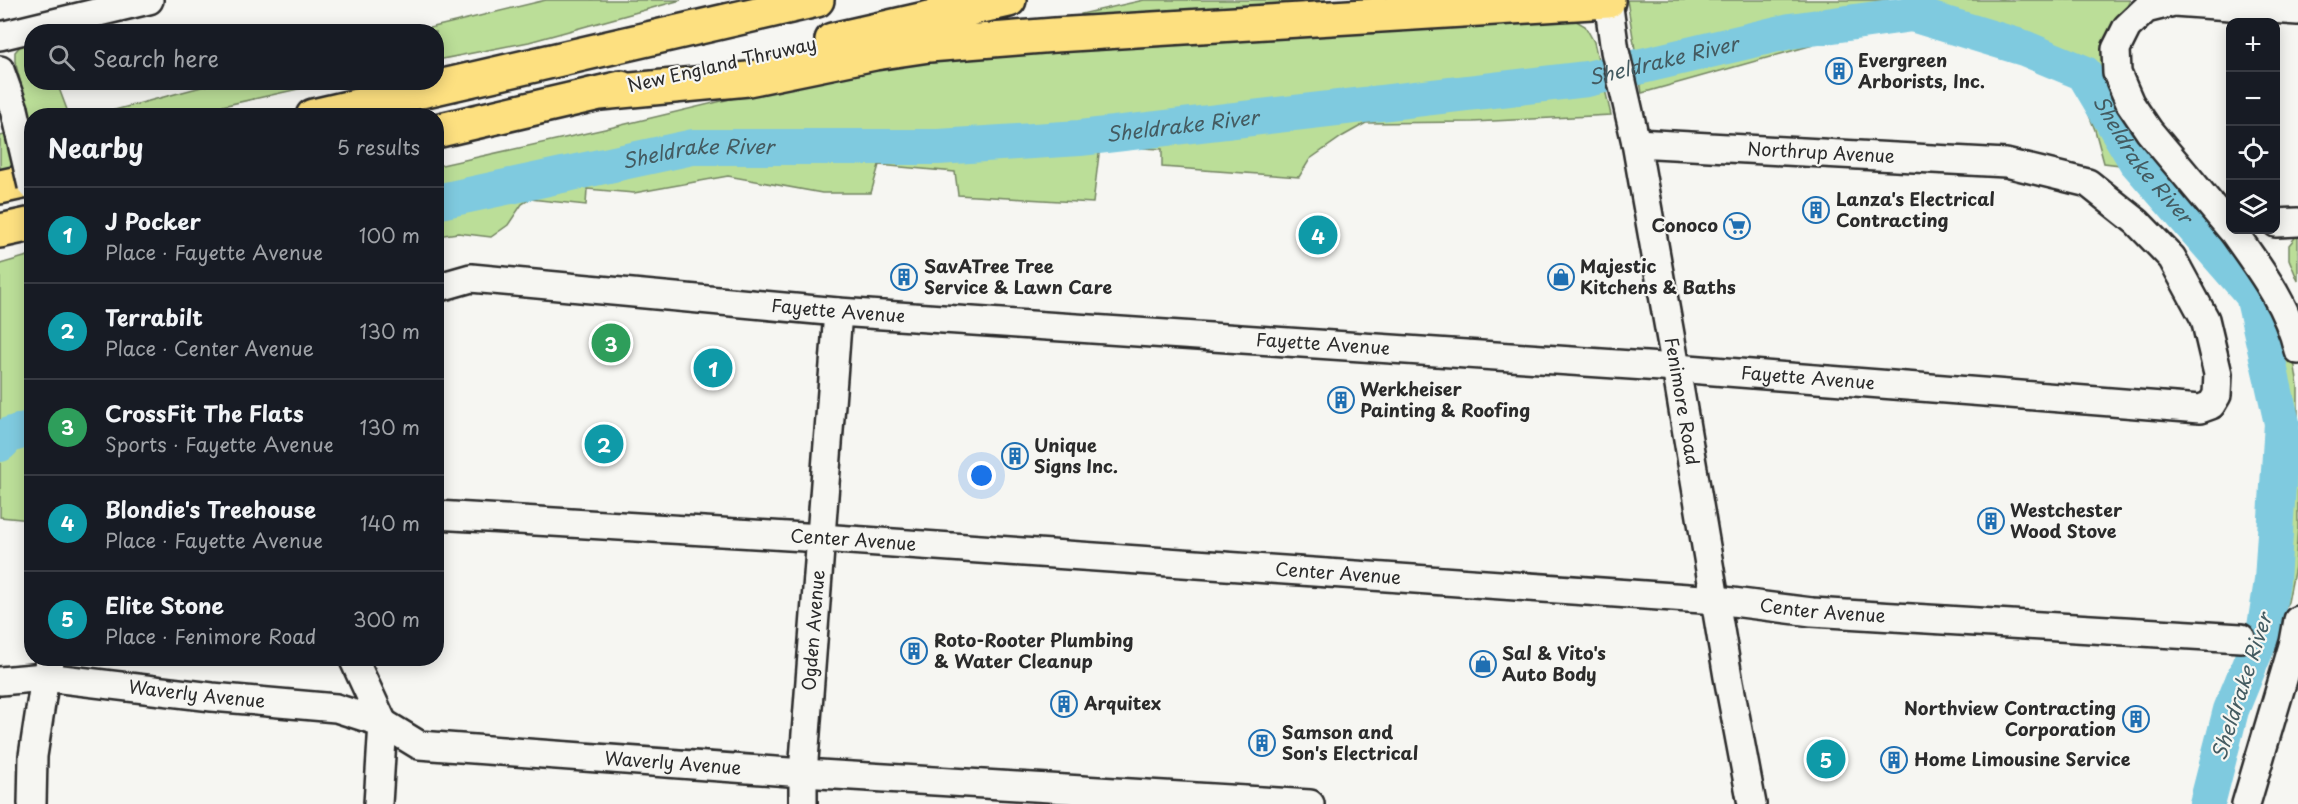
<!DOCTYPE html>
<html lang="en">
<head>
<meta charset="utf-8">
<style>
  body { margin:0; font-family:"Playpen Sans",sans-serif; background:#20242c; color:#f1f3f6 }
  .controls { position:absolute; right:18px; top:18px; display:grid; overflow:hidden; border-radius:12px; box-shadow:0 3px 15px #0003 }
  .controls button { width:54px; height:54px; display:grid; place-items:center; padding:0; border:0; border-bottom:2px solid #363941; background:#171b24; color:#f1f3f6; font:30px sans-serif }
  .you { position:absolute; left:982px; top:476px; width:21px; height:21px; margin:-15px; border:4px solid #fff; border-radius:50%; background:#1a73e8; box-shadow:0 0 0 9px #1a73e833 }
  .badge { display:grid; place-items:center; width:39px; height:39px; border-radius:50%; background:#1f6fb2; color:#fff; font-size:20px; font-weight:700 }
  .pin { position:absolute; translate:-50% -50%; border:3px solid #fff; box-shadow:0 2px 6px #0006 }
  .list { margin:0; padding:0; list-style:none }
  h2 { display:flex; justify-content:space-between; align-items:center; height:78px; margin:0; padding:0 24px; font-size:26px }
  h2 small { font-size:20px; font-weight:400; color:#9ea1a6 }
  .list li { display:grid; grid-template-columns:39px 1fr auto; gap:18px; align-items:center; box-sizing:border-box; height:96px; padding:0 24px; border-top:2px solid #363941 }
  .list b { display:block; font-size:22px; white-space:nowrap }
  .list p { margin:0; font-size:20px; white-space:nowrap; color:#9ea1a6 }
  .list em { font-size:20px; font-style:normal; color:#9ea1a6 }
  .icon { flex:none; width:33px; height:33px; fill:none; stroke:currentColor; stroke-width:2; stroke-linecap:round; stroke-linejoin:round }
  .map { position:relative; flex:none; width:2298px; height:804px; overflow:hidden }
  .search { position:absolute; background:#171b24; box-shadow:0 3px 15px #0003; left:24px; top:24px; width:420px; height:66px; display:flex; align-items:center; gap:15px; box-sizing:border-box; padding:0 21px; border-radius:24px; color:#9ea1a6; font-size:22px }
  .panel { position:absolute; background:#171b24; box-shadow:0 3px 15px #0003; left:24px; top:108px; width:420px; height:558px; border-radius:24px }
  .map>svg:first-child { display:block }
  .green { fill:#bbde98; stroke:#738462; stroke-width:1.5 }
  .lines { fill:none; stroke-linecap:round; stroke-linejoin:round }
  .river { stroke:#7fcadf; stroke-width:36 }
  .minor-casing { stroke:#2b2b2b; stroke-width:32 }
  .highway-casing { stroke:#2b2b2b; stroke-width:38 }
  .minor { stroke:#f6f6f2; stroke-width:27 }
  .highway { stroke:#fde080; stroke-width:33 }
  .minor-bridge-casing { stroke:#2b2b2b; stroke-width:32; stroke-linecap:butt }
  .minor-bridge { stroke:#f6f6f2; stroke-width:27 }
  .labels { text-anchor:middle; stroke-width:4.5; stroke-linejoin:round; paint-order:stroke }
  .poi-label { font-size:18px; font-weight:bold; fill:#2b2b2b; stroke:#f6f6f2; text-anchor:start }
  .street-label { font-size:18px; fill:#2b2b2b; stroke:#f6f6f2 }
  .water-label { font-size:20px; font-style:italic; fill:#445b61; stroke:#f6f6f2 }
</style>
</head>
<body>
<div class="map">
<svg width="2298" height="804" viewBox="0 0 2298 804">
  <rect width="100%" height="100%" fill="#f6f6f2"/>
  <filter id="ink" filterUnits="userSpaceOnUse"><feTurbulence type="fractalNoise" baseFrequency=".0167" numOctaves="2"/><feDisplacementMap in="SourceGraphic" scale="12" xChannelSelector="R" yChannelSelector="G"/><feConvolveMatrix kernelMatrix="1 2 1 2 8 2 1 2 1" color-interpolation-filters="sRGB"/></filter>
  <g filter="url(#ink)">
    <path class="green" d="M 546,0 L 681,0 L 529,42 L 437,60 L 436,32 L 417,31 Z
      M 1144,0 L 1370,0 L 1081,22 L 1081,14 Z
      M 1627,0 L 2130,0 L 2107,51 L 2234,238 L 2290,336 L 2298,386 L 2298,527 L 2295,567 L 2288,602 L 2280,616 L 2268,625 L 2244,632 L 2261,610 L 2274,427 L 2240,301 L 2128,166 L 2104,163 L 2095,130 L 2073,75 L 1903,24 L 1825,33 L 1813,45 L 1642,93 Z
      M 1571,18 L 1585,26 L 1594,42 L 1611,115 L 1473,122 L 1366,123 L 1343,136 L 1310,159 L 1299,177 L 1162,167 L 1162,149 L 1100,146 L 1093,203 L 958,195 L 955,172 L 879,165 L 871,193 L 822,193 L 728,176 L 634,193 L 587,189 L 586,205 L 530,199 L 522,204 L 508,225 L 491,237 L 458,233 L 437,236 L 437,166 L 605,129 L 852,70 L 1103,47 Z
      M 31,39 L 32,82 L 57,83 L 69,115 L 32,116 L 31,123 L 15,61 L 15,52 L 23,43 Z
      M 220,82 L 325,83 L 182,115 L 96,115 Z
      M 5,135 L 13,167 L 0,169 L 0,136 Z
      M 2298,234 L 2298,281 L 2289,259 L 2289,245 Z
      M 31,255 L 32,255 L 31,520 L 0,517 L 0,264 Z"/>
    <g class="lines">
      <g class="river">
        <path id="s1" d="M 436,202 L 693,147 L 938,147 L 1080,138 L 1587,79 L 1790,31 L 1912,14 L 2024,48 L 2084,73 L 2136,161 L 2253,295 L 2282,423 L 2272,581 L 2265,627 L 2231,710 L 2207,804"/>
        <path d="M 0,444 L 9,435 L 32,428"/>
      </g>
      <defs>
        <g id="minor">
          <path id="s2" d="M 1608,0 L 1615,51 L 1636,143 L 1676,368 L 1728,677 L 1752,804"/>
          <path d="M 0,36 L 149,0"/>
          <path d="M 0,70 L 14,109"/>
          <path d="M 2276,223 L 2298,222"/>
          <path d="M 2230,228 L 2149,131 L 2130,103 L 2117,73 L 2116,49 L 2127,27 L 2146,9 L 2174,2 L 2298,11"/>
          <path d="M 2232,230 C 2259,268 2287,304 2298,350"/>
          <path id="s3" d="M 436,288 L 471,278 L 838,312 L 1676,368 L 2200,409 L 2211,405 L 2217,395 L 2218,374 L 2205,319 L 2172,258 L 2137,222 L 2088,183 L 2006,163 L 1636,143"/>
          <path id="s4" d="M 436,515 L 821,538 L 1717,600 L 1812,612 L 2241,638"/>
          <path d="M 353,658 L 383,723 L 378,804"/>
          <path id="s5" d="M 0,681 L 45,677 L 212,697 L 336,708 L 383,723 L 419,745 L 803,773 L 1310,804"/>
          <path d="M 32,804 L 33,756 L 45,677 L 50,660"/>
          <path id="s6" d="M 803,804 L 803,773 L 838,312"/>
          <path d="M 2246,804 L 2294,642 L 2298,620"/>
        </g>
        <path id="highway" d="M 832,40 L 1009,0
          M 600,93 L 748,79 L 875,53 L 929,45 L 1055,35 L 1608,1
          M 313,116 L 817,0
          M 436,131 L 621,88
          M 0,187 L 32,180
          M 0,231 L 32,224"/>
      </defs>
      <use href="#minor" class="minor-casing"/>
      <use href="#highway" class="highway-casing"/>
      <use href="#minor" class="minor"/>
      <use href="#highway" class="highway"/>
      <defs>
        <path id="minor-bridge" d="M 14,109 L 32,186"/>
      </defs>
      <use href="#minor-bridge" class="minor-bridge-casing"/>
      <use href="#minor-bridge" class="minor-bridge"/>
    </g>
  </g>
  <defs>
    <symbol id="building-ring" viewBox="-11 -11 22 22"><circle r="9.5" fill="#f6f6f2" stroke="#1f6fb2" stroke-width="1.5"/><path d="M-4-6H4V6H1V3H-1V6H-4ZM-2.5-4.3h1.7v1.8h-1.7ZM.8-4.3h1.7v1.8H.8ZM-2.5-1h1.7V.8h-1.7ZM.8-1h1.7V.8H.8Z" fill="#1f6fb2"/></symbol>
    <symbol id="supermarket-ring" viewBox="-11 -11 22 22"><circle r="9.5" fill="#f6f6f2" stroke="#1f6fb2" stroke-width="1.5"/><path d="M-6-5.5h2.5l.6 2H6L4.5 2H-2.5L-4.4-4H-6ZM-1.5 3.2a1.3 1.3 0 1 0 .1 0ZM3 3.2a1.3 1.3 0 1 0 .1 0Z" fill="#1f6fb2"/></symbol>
    <symbol id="shop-ring" viewBox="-11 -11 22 22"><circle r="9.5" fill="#f6f6f2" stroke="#1f6fb2" stroke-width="1.5"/><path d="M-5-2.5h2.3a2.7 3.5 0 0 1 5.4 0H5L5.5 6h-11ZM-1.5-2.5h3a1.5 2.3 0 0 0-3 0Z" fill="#1f6fb2"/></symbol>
  </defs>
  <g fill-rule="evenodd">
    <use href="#building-ring" x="1824" y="56" width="30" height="30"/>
    <use href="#building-ring" x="1801" y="195" width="30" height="30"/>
    <use href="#supermarket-ring" x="1722" y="211" width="30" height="30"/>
    <use href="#building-ring" x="889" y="262" width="30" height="30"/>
    <use href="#shop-ring" x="1546" y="262" width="30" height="30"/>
    <use href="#building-ring" x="1326" y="385" width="30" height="30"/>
    <use href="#building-ring" x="1000" y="441" width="30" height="30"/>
    <use href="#building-ring" x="1976" y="506" width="30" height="30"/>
    <use href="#building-ring" x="899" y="636" width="30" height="30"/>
    <use href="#shop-ring" x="1468" y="649" width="30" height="30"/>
    <use href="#building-ring" x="1049" y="689" width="30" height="30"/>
    <use href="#building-ring" x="2121" y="704" width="30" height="30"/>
    <use href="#building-ring" x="1247" y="728" width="30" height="30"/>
    <use href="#building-ring" x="1879" y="745" width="30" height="30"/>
  </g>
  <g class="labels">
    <g class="poi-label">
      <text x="1858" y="67">Evergreen<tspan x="1858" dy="21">Arborists, Inc.</tspan></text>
      <text x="1836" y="206">Lanza's Electrical<tspan x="1836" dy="21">Contracting</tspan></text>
      <text x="1718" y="232" text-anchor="end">Conoco</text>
      <text x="924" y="273">SavATree Tree<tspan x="924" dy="21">Service &amp; Lawn Care</tspan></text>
      <text x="1580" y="273">Majestic<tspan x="1580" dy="21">Kitchens &amp; Baths</tspan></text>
      <text x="1360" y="396">Werkheiser<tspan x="1360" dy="21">Painting &amp; Roofing</tspan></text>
      <text x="1034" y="452">Unique<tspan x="1034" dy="21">Signs Inc.</tspan></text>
      <text x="2010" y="517">Westchester<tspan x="2010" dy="21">Wood Stove</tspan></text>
      <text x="934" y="647">Roto-Rooter Plumbing<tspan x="934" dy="21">&amp; Water Cleanup</tspan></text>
      <text x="1502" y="660">Sal &amp; Vito's<tspan x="1502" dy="21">Auto Body</tspan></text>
      <text x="1084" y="710">Arquitex</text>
      <text x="2116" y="715" text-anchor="end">Northview Contracting<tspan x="2116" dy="21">Corporation</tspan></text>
      <text x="1282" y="739">Samson and<tspan x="1282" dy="21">Son's Electrical</tspan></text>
      <text x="1914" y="766">Home Limousine Service</text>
    </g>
    <g class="street-label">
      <text transform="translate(722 65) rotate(-13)" y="6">New England Thruway</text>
      <text transform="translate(1821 153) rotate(3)" y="6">Northrup Avenue</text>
      <text dy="6" stroke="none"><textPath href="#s3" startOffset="405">Fayette Avenue</textPath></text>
      <text dy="6" stroke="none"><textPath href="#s3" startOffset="891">Fayette Avenue</textPath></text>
      <text dy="6" stroke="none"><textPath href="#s3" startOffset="1377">Fayette Avenue</textPath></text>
      <text dy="6" stroke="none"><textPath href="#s2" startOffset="408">Fenimore Road</textPath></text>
      <text dy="6" stroke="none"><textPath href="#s4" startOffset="418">Center Avenue</textPath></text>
      <text dy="6" stroke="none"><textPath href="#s4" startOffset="904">Center Avenue</textPath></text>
      <text dy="6" stroke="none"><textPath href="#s4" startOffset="1390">Center Avenue</textPath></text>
      <text dy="6" stroke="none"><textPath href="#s6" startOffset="174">Ogden Avenue</textPath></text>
      <text dy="6" stroke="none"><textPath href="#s5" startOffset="198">Waverly Avenue</textPath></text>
      <text dy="6" stroke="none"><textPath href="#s5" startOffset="684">Waverly Avenue</textPath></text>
    </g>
    <g class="water-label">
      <text dy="7" stroke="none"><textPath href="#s1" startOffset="1239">Sheldrake River</textPath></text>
      <text dy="7" stroke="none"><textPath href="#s1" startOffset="753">Sheldrake River</textPath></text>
      <text dy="7" stroke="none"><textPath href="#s1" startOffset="267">Sheldrake River</textPath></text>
      <text dy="7" stroke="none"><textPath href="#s1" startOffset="1779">Sheldrake River</textPath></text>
      <text transform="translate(2242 687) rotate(-72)" y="7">Sheldrake River</text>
    </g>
  </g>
</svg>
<div class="controls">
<button>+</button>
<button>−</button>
<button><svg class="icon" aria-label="locate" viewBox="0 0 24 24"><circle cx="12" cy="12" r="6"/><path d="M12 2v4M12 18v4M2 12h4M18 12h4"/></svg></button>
<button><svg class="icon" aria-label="layers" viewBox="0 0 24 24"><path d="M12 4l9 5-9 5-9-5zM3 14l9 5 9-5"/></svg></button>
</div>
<div class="you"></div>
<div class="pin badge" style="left:713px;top:368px;background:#0f9aa8">1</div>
<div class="pin badge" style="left:604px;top:444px;background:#0f9aa8">2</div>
<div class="pin badge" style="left:611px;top:343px;background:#2e9e5b">3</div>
<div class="pin badge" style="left:1318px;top:235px;background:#0f9aa8">4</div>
<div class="pin badge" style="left:1826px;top:759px;background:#0f9aa8">5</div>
<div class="search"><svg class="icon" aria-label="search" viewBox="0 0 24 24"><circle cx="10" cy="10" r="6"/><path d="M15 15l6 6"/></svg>Search here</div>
<section class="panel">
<h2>Nearby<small>5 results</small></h2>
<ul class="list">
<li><span class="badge" style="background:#0f9aa8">1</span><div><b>J Pocker</b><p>Place · Fayette Avenue</p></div><em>100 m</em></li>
<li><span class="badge" style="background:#0f9aa8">2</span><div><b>Terrabilt</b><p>Place · Center Avenue</p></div><em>130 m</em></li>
<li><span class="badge" style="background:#2e9e5b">3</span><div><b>CrossFit The Flats</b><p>Sports · Fayette Avenue</p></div><em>130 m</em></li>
<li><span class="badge" style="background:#0f9aa8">4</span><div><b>Blondie's Treehouse</b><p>Place · Fayette Avenue</p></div><em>140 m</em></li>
<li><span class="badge" style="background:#0f9aa8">5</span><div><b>Elite Stone</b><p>Place · Fenimore Road</p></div><em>300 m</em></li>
</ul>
</section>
</div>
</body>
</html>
